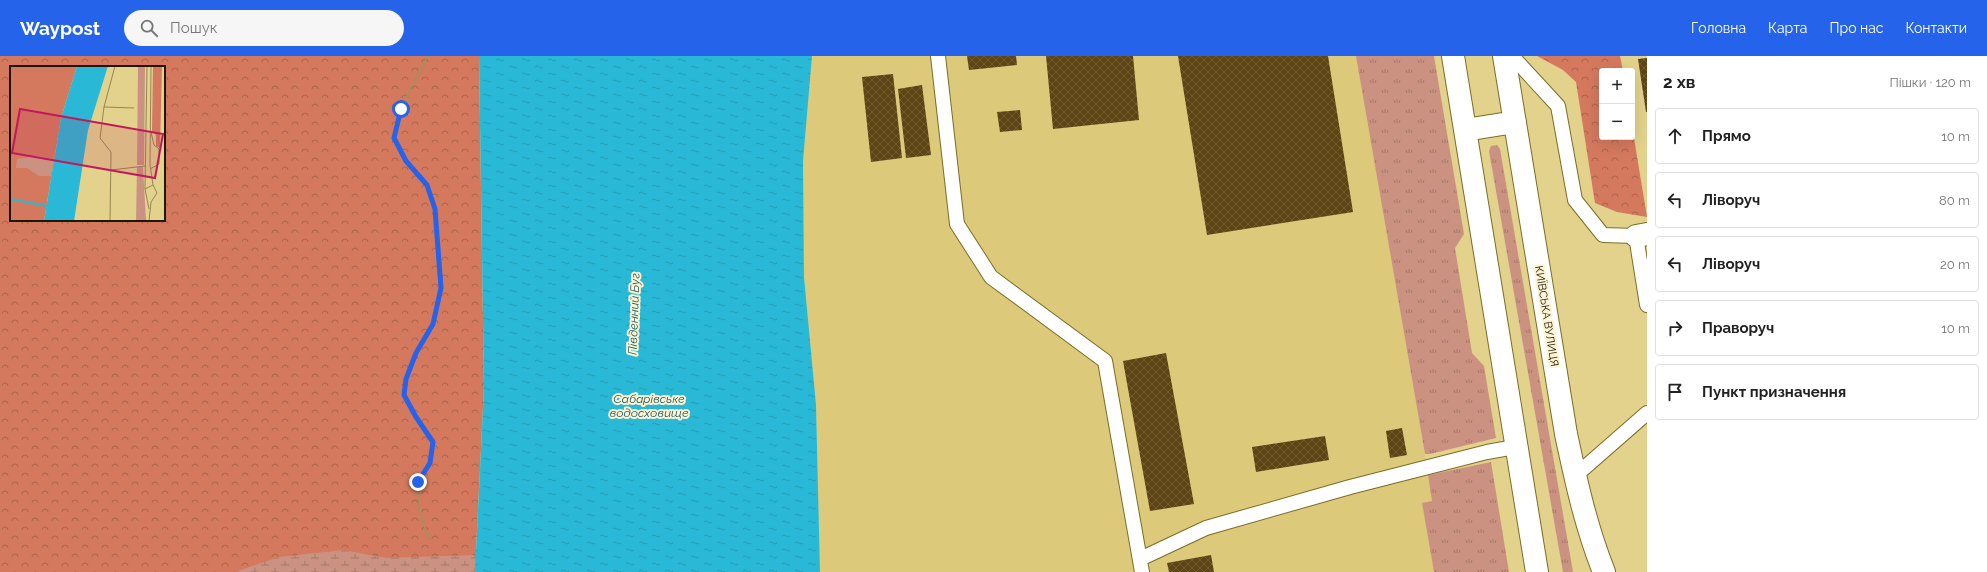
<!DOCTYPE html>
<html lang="uk">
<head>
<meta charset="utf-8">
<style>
  body { margin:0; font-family:Raleway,sans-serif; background:#f6f6f6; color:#222 }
  .controls { position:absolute; right:12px; top:12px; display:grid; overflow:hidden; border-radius:4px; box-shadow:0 4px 16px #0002 }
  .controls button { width:36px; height:36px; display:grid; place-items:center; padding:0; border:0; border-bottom:1px solid #e0e0e0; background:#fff; color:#222; font:20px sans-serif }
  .stop { position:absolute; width:12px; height:12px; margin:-9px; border:3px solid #2563eb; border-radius:50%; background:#fff }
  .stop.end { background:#2563eb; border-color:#fff; box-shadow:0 1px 4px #0008 }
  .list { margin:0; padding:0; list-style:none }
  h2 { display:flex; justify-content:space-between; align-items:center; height:52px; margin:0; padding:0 16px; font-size:17px }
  h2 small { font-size:13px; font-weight:400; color:#767676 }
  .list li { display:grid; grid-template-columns:26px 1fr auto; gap:12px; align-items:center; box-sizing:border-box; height:56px; margin:0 8px 8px; padding:0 8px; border:1px solid #e0e0e0; border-radius:4px }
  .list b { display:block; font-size:15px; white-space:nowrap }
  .list em { font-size:13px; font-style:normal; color:#767676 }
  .icon { flex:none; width:22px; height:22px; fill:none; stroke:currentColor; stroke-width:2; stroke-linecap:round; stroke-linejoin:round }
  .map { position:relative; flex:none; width:1647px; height:516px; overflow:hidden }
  header { display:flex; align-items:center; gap:24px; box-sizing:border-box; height:56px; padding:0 20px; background:#2563eb; color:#fff }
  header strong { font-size:19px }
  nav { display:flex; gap:22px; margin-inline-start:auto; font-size:14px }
  .search { width:280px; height:36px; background:#f6f6f6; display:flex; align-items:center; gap:10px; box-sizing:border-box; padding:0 14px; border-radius:22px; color:#767676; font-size:15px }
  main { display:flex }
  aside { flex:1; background:#fff }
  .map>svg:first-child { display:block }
  .built { fill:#dcc97a }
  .grass { fill:url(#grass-tufts) }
  .forest { fill:url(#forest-crowns); fill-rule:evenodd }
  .wetland { fill:url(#wetland-marsh) }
  .water { fill:url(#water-ripples) }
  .building { fill:url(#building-cross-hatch) }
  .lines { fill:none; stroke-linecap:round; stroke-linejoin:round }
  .service-casing { stroke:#7c6d26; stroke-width:16 }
  .minor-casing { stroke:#7c6d26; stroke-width:24 }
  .primary-casing { stroke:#7c6d26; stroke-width:24 }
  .path { stroke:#9f925c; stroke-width:2.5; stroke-dasharray:4 2; stroke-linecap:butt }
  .service { stroke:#fff; stroke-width:14 }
  .minor { stroke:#fff; stroke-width:22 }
  .primary { stroke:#fff; stroke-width:22 }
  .route { stroke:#2563eb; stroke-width:5 }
  .labels { text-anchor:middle; stroke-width:4; stroke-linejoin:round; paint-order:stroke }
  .street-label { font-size:11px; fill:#1e1700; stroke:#fbf3d1 }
  .water-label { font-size:12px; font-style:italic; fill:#1e5562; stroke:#fbf3d1 }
  .inset-river { fill:none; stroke:#29b8d6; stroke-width:2 }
  .inset-road { fill:none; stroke:#948754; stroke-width:1 }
  .view { fill:#c2185b; fill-opacity:0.15; stroke:#c2185b; stroke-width:2 }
  .inset-edge { fill:none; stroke:#1e1700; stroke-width:2 }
</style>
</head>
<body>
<header>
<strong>Waypost</strong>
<div class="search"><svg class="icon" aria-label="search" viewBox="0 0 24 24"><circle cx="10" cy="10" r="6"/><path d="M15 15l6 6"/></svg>Пошук</div>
<nav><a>Головна</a><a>Карта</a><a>Про нас</a><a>Контакти</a></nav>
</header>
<main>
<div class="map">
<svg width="1647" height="516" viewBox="0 0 1647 516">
  <defs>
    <pattern id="grass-tufts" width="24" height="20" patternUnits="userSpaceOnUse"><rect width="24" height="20" fill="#cc9281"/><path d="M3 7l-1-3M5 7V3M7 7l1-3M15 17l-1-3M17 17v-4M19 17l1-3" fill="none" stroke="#a57667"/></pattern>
    <pattern id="forest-crowns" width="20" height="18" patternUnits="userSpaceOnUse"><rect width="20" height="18" fill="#d4795e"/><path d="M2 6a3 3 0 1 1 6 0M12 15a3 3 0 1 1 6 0" fill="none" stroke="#ab624b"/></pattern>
    <pattern id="wetland-marsh" width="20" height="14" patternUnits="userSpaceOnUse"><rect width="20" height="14" fill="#cc9281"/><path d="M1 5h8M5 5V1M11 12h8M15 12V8" fill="none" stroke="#a57667"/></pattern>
    <pattern id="water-ripples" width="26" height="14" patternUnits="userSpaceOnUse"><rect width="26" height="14" fill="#29b8d6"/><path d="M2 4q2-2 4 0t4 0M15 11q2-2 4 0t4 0" fill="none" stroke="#249db6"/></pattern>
    <pattern id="building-cross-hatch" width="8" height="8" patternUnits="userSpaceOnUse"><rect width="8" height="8" fill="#5e4313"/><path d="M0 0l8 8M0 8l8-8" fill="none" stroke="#715b33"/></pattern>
  </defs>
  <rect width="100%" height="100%" fill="#e2d28c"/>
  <path class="built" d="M 812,0 L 1356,0 L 1433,445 L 1422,447 L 1434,516 L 820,516 L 816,349 L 804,221 L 803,105 Z"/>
  <path class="grass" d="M 1356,0 L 1434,0 L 1464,178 L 1455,192 L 1472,297 L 1484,310 L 1496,382 L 1430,398 L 1425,398 Z
    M 1497,89 L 1500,93 L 1573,516 L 1563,516 L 1489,95 L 1491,90 Z
    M 1491,406 L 1509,516 L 1434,516 L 1422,447 L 1432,445 L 1428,419 Z"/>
  <path class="forest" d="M 0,0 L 479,0 L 484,331 L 475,516 L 0,516 ZM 11,11 L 164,11 L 164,164 L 11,164 Z
    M 1537,0 L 1620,0 L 1623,15 L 1602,15 L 1602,81 L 1632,81 L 1632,70 L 1647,161 L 1617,156 L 1595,147 L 1576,26 L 1563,14 Z"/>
  <path class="wetland" d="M 343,494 L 386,502 L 476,499 L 476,516 L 235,516 L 279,501 Z"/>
  <path class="water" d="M 479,0 L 812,0 L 803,105 L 804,221 L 816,349 L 820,516 L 475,516 L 484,331 Z"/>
  <path class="building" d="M 967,0 L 1016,0 L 1017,9 L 969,14 Z
    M 1046,0 L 1133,0 L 1139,64 L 1053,73 Z
    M 1178,0 L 1328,0 L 1353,156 L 1207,179 Z
    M 1647,2 L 1647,56 L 1646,56 L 1638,3 Z
    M 893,18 L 902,102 L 871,106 L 862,21 Z
    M 922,29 L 931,99 L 906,102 L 898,33 Z
    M 1020,54 L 1022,74 L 1000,76 L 997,56 Z
    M 1166,297 L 1194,448 L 1150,455 L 1123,305 Z
    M 1402,372 L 1407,399 L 1390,402 L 1386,375 Z
    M 1325,380 L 1329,404 L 1256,416 L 1252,391 Z
    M 1211,499 L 1214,516 L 1169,516 L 1167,507 Z"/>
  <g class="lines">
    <defs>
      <path id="service" d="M 938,0 L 957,168 L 991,221 L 1105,305 L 1142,516
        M 1512,0 L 1558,50 L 1575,144 L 1603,179 L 1636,180 L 1647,249
        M 1575,420 L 1647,357
        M 1140,503 L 1206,472 L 1350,431 L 1487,396 L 1515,391"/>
      <path id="minor" d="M 1636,180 L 1647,178"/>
      <path id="primary" d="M 1453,0 L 1537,516
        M 1504,0 L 1566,378 C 1576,425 1586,471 1604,516
        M 1465,74 L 1515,66"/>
    </defs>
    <use href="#service" class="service-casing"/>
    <use href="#minor" class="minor-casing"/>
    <use href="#primary" class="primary-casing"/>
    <path class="path" d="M 427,0 L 401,53 L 394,82 L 406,105 L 427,129 L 435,153 L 441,232 L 433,268 L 416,297 L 406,323 L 404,339 L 416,361 L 433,385 L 430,407 L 417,426 L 419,452 L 429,484"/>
    <use href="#service" class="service"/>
    <use href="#minor" class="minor"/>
    <use href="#primary" class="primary"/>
  </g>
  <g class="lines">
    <path class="route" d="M 401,53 L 394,82 L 406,105 L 427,129 L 435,153 L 441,232 L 433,268 L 416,297 L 406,323 L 404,339 L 416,361 L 433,386 L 430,407 L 418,426"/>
  </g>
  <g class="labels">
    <g class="street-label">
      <text transform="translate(1547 260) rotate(81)" y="4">КИЇВСЬКА ВУЛИЦЯ</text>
    </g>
    <g class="water-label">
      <text transform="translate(634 258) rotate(-88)" y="4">Південний Буг</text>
      <text x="649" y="347">Сабарівське<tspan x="649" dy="14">водосховище</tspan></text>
    </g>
  </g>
  <g transform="translate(10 10)">
    <rect width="155" height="155" fill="#e2d28c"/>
    <path d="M 128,0 L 135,0 L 134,99 L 127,99 ZM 127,101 L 133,101 L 136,155 L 126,155 Z" fill="#cc9281"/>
    <path d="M 0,0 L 67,0 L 51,52 L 34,155 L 0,155 ZM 143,0 L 152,0 L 150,82 L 146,80 L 146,69 L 142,65 Z" fill="#d4795e"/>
    <path d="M 27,90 L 44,93 L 41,110 L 29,110 L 17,102 L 6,102 L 7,93 Z" fill="#cc9281"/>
    <path d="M 67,0 L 98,0 L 78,64 L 64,155 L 34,155 L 51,52 Z" fill="#29b8d6"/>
    <path class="inset-river" d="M 0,133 L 37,140"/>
    <path class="inset-road" d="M 141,0 L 140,99 L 143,119M 94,41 L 124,42M 140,103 L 149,98 L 149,83 L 144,79 L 141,66M 101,104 L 135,100M 135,123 L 137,0M 100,155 L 101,86 L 90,72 L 94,41 L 105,0M 139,155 L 141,136 L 147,127 L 143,119 L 135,123 L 139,143"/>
    <path class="view" d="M 10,43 L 153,68 L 145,112 L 2,87 Z"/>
    <rect width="155" height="155" class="inset-edge"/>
  </g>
</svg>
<div class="controls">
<button>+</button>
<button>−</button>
</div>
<div class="stop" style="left:401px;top:53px"></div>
<div class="stop end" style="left:418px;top:426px"></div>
</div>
<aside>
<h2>2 хв<small>Пішки · 120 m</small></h2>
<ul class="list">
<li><svg class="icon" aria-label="ahead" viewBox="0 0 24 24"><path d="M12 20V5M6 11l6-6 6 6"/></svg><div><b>Прямо</b></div><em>10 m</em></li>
<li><svg class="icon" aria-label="left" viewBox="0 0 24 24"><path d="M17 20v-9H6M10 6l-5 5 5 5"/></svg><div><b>Ліворуч</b></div><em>80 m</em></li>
<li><svg class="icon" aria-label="left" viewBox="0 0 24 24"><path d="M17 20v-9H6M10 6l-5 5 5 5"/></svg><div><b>Ліворуч</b></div><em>20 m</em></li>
<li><svg class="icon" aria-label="right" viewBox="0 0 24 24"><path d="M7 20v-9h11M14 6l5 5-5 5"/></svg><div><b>Праворуч</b></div><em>10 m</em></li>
<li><svg class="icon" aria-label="arrive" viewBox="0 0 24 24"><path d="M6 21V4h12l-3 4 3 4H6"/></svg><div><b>Пункт призначення</b></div></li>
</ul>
</aside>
</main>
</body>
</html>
